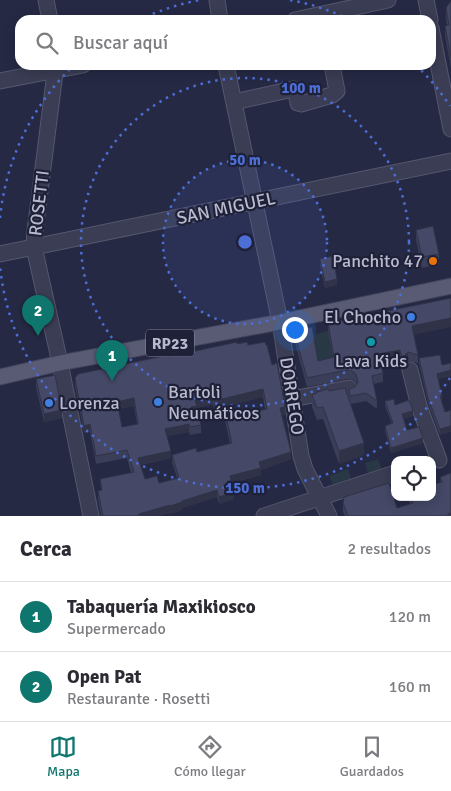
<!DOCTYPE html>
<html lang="es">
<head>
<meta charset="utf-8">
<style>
  body { margin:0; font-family:Signika,sans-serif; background:#f7f7f7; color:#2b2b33 }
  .controls { position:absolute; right:15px; bottom:15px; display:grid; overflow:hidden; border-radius:10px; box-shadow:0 2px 12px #0003 }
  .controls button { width:45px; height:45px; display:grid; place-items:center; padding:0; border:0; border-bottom:1px solid #e1e1e2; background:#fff; color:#2b2b33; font:25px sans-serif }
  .you { position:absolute; left:294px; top:329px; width:18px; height:18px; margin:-12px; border:4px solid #fff; border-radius:50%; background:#1a73e8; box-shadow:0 0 0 8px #1a73e833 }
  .badge { display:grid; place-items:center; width:32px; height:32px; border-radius:50%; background:#0f766e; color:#fff; font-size:16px; font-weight:700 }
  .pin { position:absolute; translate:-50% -41px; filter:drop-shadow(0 1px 2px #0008) }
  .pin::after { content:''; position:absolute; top:26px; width:18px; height:15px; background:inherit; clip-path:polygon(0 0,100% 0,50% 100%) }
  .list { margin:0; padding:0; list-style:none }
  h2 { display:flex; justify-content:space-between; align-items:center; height:65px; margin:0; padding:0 20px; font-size:21px }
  h2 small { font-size:16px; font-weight:400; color:#7c7c81 }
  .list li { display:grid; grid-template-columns:32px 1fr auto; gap:15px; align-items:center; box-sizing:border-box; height:70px; padding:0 20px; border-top:1px solid #e1e1e2 }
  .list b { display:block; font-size:19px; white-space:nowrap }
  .list p { margin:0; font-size:16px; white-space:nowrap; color:#7c7c81 }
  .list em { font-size:16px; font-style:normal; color:#7c7c81 }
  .icon { flex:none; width:28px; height:28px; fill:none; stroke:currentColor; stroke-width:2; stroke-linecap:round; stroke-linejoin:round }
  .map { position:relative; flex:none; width:451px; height:516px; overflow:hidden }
  .search { position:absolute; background:#fff; box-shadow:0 2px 12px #0003; left:15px; right:15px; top:15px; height:55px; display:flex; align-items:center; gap:12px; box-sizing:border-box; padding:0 18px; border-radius:15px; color:#7c7c81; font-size:19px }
  .sheet { height:205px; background:#fff }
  nav { display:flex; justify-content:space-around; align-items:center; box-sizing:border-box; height:70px; border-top:1px solid #e1e1e2; background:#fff; font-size:14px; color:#7c7c81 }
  nav a { display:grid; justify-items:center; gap:2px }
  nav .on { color:#0f766e }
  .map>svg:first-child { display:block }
  .grass { fill:#283845 }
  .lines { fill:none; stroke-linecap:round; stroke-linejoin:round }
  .minor-casing { stroke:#56576e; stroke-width:17 }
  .major-casing { stroke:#41435a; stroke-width:17 }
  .minor { stroke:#3a3d53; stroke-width:15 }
  .major { stroke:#585b73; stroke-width:15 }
  .wall { fill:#3b3e58; fill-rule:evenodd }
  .shaded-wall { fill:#303247 }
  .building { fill:#454866; stroke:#303247; fill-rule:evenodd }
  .ring { fill:none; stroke:#4c6ed5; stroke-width:2.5; stroke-dasharray:2.5 5 }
  .food-dot { fill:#e8710a; stroke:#1f2139; stroke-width:2 }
  .shop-dot { fill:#3f7fe0; stroke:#1f2139; stroke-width:2 }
  .culture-dot { fill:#0f9aa8; stroke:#1f2139; stroke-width:2 }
  .labels { text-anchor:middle; stroke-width:4.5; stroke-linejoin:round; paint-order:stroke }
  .shield { fill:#1f2139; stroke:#8a8ba1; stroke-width:1 }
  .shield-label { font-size:16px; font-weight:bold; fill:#b8b9cd }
  .street-label { font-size:18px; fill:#b8b9cd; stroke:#1f2139 }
  .poi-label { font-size:18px; fill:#b8b9cd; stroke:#1f2139; text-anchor:end }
  .centre { fill:#4c6ed5; stroke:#1f2139; stroke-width:2.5 }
  .ring-label { font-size:15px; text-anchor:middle; font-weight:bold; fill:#4c6ed5; stroke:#1f2139; stroke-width:4.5; stroke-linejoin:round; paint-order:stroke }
</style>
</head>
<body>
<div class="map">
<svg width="451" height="516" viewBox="0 0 451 516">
  <rect width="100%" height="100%" fill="#262944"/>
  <path class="grass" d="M 328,331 L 335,366 L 318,369 L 312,335 Z
    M 378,459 L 382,469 L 368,474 L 365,463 Z
    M 348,469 L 351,479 L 333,485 L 329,476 Z"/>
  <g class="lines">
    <defs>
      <path id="minor" d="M 46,0 L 50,20
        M 217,0 L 220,20
        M 426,0 L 430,20
        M 295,20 L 388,0
        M 431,28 L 451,129
        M 56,65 L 35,231 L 34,247 L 60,363 L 91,516
        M 226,65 L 280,322 L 301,456 L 305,469 L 329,516
        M 0,81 L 83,65
        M 234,102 L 293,89 L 296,91 L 298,103 L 301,104 L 332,95 L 337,91 L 332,65
        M 0,254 L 451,161
        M 410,370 L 419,406 L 439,460
        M 292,399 L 349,388
        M 264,516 L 395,473"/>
      <path id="major" d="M 0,377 L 60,363 L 280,322 L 451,286"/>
    </defs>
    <use href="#minor" class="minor-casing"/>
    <use href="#major" class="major-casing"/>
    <use href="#minor" class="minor"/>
    <use href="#major" class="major"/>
  </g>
  <path class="wall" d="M 451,2 L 451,68 L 445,36 L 445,26 L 447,25 L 446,19 L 446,8 Z
    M 416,230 L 439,254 L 439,264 L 422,268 L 416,240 Z
    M 320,259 L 337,285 L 325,288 L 320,265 Z
    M 328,323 L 451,327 L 414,334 L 418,355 L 418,363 L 408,361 L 402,366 L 400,358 L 381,362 L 383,373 L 383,382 L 373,384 L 377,401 L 377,409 L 366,401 L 351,404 L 364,455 L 339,464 L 323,419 L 317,420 L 312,407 L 312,395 L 329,391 L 349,398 L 349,389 L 355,387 L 357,384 L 356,382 L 352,379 L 347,379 L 307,387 L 295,343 L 295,335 L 318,361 L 333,358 L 328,331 Z
    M 237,344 L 248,345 L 272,365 L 285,415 L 282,415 L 291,459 L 261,470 L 261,475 L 232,483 L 234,499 L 219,504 L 217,497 L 182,508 L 182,510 L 170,514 L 170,513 L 159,516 L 101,516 L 98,498 L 98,491 L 101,490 L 100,479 L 131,473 L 127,458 L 96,464 L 90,432 L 84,433 L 75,386 L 75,378 L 168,357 ZM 263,397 L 265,409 L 246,413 L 225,413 L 225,421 L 230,443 L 197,452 L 172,455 L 172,462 L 177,478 L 159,483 L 145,479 L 140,465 L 171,458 L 167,436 L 189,432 L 190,435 L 201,433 L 201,425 L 194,418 L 193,414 L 197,413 L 197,408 L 213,404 L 214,409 ZM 134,406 L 137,424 L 122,427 L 118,409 Z
    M 419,358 L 442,365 L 451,363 L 451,376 L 438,379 L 442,396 L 440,435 L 428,403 L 419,364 Z
    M 36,379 L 62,418 L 44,422 L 36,387 Z
    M 385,401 L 395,405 L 413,416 L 403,419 L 407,430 L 423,443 L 391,453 L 385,431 L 385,426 L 392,424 L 385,406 Z
    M 440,477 L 451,516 L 345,516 L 343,512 L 343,503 L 397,508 L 410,504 L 408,497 L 432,497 L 440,482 Z"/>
  <path class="shaded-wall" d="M 337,279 L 337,285 L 325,288 L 325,282 Z
    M 451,318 L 451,327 L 412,335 L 412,326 Z
    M 400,350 L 400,358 L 379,362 L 379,354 Z
    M 408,352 L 408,361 L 402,366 L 402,358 Z
    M 451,370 L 451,376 L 437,379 L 437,374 Z
    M 263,389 L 263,397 L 214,409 L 214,401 Z
    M 213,396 L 213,404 L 197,408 L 197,413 L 191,415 L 191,407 L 195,400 Z
    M 134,398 L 134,406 L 117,410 L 117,402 Z
    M 285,407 L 285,415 L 280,416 L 280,408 Z
    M 62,410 L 62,418 L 44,422 L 44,414 Z
    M 413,411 L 413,416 L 402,419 L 402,414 Z
    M 90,424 L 90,432 L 84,433 L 84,426 Z
    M 189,424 L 189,432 L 165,437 L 165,429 Z
    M 451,426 L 451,432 L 440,435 L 440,429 Z
    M 423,438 L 423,443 L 391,453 L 391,448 Z
    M 364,443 L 364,455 L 339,464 L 339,451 Z
    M 171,451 L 171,458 L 138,465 L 138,458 Z
    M 291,452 L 291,459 L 261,470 L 261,475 L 230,484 L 230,476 L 259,462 Z
    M 217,490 L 217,497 L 182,508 L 182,510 L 170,514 L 170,506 L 182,501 Z
    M 234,492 L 234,499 L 219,504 L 219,497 Z
    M 170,505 L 170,513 L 159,516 L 139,516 L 139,514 Z"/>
  <path class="building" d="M 450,2 L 451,2 L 451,58 L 445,26 L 449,25 L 446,8 Z
    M 433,226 L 439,254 L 422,257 L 416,230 Z
    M 333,256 L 337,279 L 325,282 L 320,259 Z
    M 451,298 L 451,318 L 412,326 L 418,355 L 408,352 L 402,358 L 400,350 L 379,354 L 383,373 L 372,376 L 377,401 L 366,393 L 350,396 L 349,389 L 355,387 L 358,382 L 356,374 L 352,371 L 347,370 L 307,378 L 295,335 L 300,329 L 312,327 L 318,361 L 334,357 L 328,323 Z
    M 237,342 L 237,344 L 247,342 L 248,345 L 265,342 L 266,345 L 267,345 L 272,365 L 277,363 L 285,407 L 280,408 L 291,452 L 259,462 L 261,468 L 230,476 L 234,492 L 219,497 L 217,490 L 182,501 L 182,502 L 170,506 L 170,505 L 139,514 L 139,516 L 103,516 L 98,491 L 102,490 L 100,479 L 134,472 L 127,450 L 96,456 L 90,424 L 84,426 L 75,378 L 78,374 L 168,355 L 168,357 ZM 263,389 L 267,409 L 246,413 L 245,410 L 225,413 L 232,443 L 197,452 L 196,448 L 172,455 L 179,478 L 159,483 L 157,476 L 145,479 L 138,458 L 171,451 L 165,429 L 189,424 L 190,427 L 201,425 L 199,417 L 194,418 L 191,407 L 197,406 L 195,400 L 213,396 L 214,401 ZM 134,398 L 138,424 L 122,427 L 117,402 Z
    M 440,355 L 442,365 L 451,363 L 451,370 L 437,374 L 442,396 L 440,396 L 445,412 L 451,410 L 451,426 L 440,429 L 428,398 L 419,358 Z
    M 55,375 L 62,410 L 44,414 L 36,379 Z
    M 345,388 L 364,443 L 339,451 L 323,407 L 317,408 L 312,395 L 317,393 L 317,392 L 328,389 L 329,391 Z
    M 394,399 L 395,405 L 409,400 L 413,411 L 402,414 L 407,430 L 419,427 L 423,438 L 391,448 L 385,426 L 393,423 L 385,401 Z
    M 451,473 L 451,513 L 448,514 L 448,516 L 348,516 L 343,503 L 344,497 L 389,483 L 397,508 L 413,503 L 411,497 L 432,497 L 432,485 L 442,482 L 440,477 Z"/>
  <circle cx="245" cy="242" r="82" fill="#4c6ed5" fill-opacity=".12"/>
  <g class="ring">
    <circle cx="245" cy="242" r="82"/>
    <circle cx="245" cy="242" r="164"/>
    <path d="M450 378A246 246 0 0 1 0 266M0 218A246 246 0 0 1 74 65M139 20A246 246 0 0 1 200 0M290 0A246 246 0 0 1 351 20M416 65A246 246 0 0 1 450 106"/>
  </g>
  <circle class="food-dot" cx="433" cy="261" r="5"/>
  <g class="shop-dot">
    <circle cx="411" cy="317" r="5"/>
    <circle cx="158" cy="402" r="5"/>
    <circle cx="49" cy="403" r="5"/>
  </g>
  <circle class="culture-dot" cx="371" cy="342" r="5"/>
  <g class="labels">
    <rect class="shield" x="146" y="329.5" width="48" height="27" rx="4"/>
    <g class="shield-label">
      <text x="170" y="349">RP23</text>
    </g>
    <g class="street-label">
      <text transform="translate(39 203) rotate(-83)" y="6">ROSETTI</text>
      <text transform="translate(226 208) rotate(-12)" y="6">SAN MIGUEL</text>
      <text transform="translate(292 396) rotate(81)" y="6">DORREGO</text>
    </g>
    <g class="poi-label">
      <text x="423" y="267">Panchito 47</text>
      <text x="401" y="323">El Chocho</text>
      <text x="371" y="367" text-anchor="middle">Lava Kids</text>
      <text x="168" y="398" text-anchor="start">Bartoli<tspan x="168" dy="21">Neumáticos</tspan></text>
      <text x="59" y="409" text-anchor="start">Lorenza</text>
    </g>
  </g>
  <circle cx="245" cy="242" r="8" class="centre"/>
  <g class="ring-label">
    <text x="301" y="93">100 m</text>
    <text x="245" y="165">50 m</text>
    <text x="245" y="493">150 m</text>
  </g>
</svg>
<div class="controls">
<button><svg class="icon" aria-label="locate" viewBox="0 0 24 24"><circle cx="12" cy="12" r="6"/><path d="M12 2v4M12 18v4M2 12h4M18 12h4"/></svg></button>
</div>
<div class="you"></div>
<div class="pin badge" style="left:112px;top:381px">1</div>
<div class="pin badge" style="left:38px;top:336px">2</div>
<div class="search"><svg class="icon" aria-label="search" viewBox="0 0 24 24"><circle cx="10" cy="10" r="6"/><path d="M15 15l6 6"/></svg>Buscar aquí</div>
</div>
<section class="sheet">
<h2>Cerca<small>2 resultados</small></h2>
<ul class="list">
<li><span class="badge">1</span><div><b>Tabaquería Maxikiosco</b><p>Supermercado</p></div><em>120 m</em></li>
<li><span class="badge">2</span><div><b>Open Pat</b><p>Restaurante · Rosetti</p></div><em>160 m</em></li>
</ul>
</section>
<nav>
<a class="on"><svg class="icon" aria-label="map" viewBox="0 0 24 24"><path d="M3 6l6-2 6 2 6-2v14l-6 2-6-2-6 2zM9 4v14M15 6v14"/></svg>Mapa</a>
<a><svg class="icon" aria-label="directions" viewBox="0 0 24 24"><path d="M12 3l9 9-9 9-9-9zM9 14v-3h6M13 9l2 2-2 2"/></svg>Cómo llegar</a>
<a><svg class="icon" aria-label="saved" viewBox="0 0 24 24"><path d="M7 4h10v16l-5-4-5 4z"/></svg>Guardados</a>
</nav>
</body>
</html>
